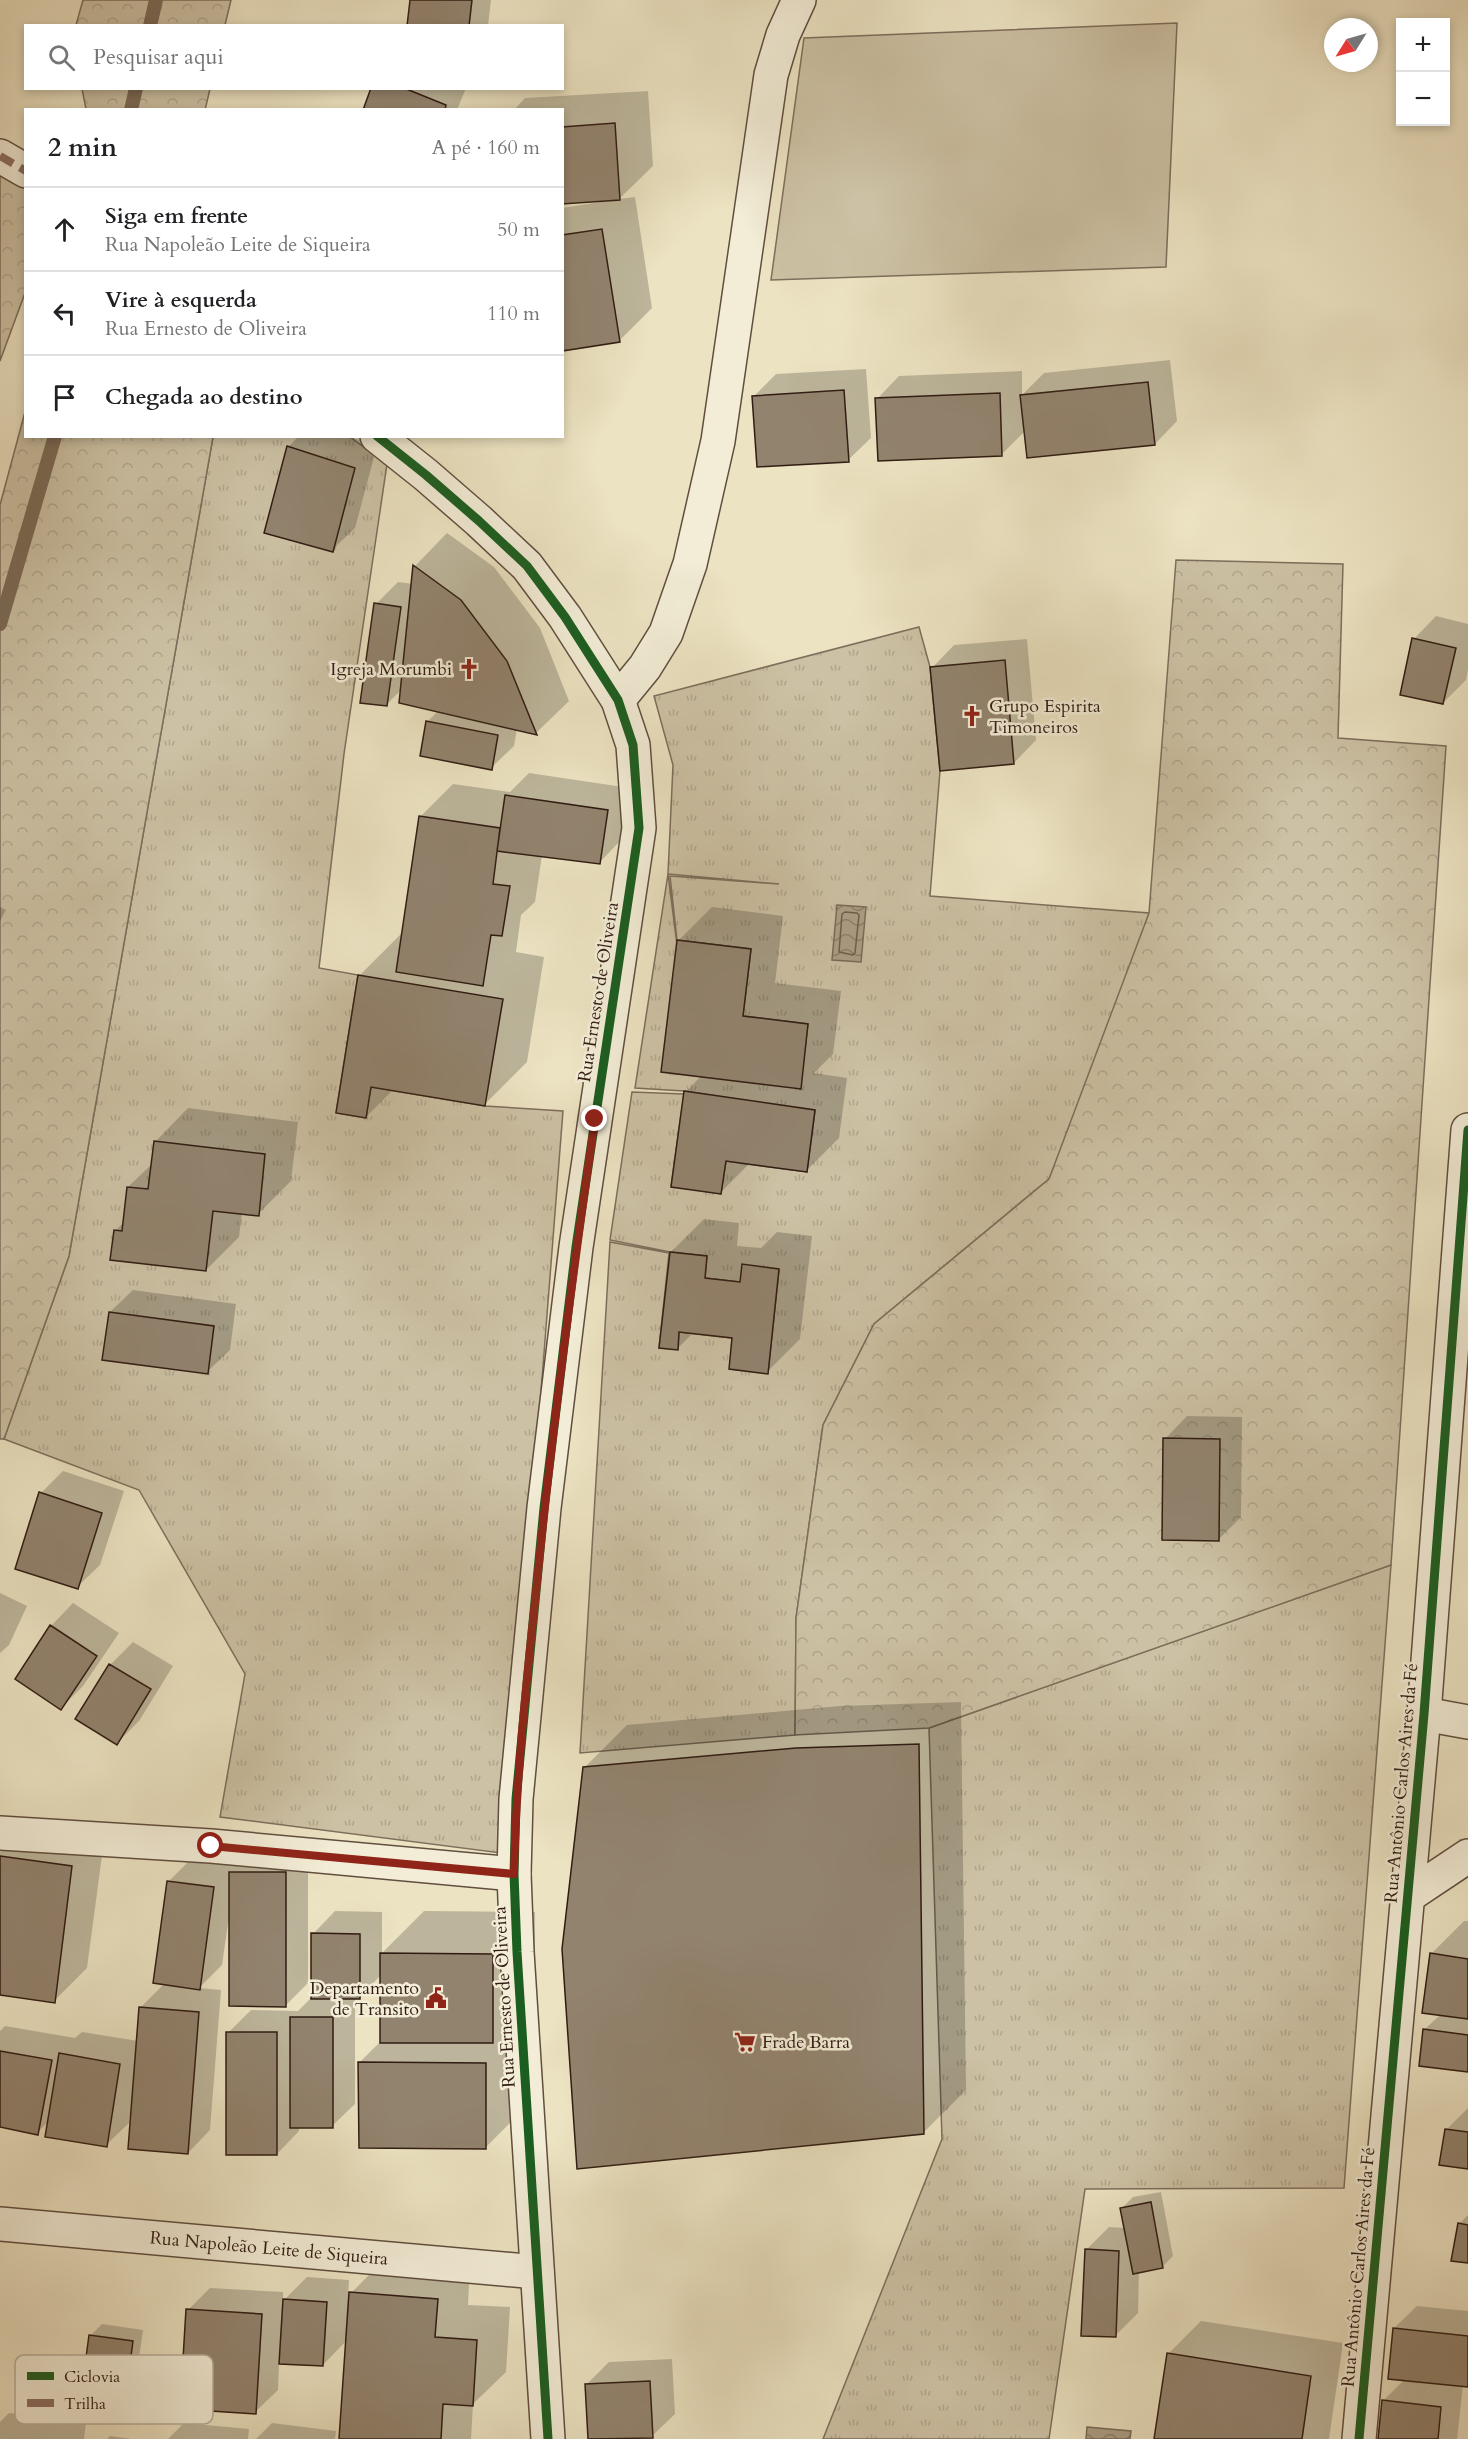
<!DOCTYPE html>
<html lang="pt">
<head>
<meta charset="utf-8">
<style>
  body { margin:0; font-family:Cardo,serif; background:#f6f6f6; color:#202124 }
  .controls { position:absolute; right:18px; top:18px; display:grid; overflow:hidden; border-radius:0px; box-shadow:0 3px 9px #0003 }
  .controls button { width:54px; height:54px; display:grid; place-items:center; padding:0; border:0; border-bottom:2px solid #e0e0e0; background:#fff; color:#202124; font:30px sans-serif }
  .compass { position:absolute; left:1324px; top:18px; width:54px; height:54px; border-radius:50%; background:#fff; box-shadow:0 3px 9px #0003; rotate:233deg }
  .stop { position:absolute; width:18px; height:18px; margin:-14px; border:4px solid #8f2418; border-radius:50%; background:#fff }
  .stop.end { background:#8f2418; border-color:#fff; box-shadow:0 2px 6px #0008 }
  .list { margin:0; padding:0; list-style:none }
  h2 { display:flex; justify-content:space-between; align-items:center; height:78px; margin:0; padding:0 24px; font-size:26px }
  h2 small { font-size:20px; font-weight:400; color:#757577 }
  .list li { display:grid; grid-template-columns:39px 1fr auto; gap:18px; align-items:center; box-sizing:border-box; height:84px; padding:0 24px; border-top:2px solid #e0e0e0 }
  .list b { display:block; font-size:22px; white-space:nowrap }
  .list p { margin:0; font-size:20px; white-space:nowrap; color:#757577 }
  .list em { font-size:20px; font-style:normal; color:#757577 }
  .icon { flex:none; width:33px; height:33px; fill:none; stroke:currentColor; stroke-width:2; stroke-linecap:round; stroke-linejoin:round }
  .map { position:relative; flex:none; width:1468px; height:2439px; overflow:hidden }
  .search { position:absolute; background:#fff; box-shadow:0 3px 9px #0003; left:24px; top:24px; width:540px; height:66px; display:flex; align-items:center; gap:15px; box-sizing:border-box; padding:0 21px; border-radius:0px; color:#757577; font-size:22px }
  .panel { position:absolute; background:#fff; box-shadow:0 3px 9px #0003; left:24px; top:108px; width:540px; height:330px; border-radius:0px }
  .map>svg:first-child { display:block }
  .grass { fill:url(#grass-tufts); stroke:#7e6e5c; stroke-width:1.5; fill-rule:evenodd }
  .forest { fill:url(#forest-crowns); stroke:#7e6e5c; stroke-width:1.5 }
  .pitch { fill:#ccc1a4; stroke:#7e6e5c; stroke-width:1.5 }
  .water { fill:url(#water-waves); stroke:#7b6b58; stroke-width:1.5 }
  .shadow { fill:#0003 }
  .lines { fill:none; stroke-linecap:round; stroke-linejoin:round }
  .shore { stroke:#6e5e4c; stroke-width:1.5 }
  .stream { stroke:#7b6b58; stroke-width:14 }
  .building { fill:#92836e; stroke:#311c13; stroke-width:1.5 }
  .minor-casing { stroke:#604e3f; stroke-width:36 }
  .minor { stroke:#f3edd7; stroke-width:33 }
  .quiet { stroke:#8d6e63; stroke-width:8; stroke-dasharray:15 8; stroke-linecap:butt }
  .cycleway-casing { stroke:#f3edd7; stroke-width:13 }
  .cycleway { stroke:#1b5e20; stroke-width:9 }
  .route { stroke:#8f2418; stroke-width:8 }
  .labels { text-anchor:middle; stroke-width:5; stroke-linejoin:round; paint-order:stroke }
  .poi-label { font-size:18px; fill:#311c13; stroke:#f3edd7; text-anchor:end }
  .street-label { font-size:18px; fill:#311c13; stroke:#f3edd7 }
  .key { fill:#f3edd7; stroke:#b9ae9c; stroke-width:1.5 }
  .key-label { font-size:16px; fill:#311c13 }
</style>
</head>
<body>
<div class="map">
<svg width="1468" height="2439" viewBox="0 0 1468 2439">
  <defs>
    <pattern id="grass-tufts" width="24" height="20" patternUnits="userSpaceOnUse" patternTransform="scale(1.5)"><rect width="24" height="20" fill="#ccc1a4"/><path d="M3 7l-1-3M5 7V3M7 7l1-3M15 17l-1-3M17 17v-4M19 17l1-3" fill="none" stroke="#b0a58c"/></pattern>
    <pattern id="forest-crowns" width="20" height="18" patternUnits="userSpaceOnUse" patternTransform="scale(1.5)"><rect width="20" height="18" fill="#ccc1a4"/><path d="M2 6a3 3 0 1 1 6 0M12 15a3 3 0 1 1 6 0" fill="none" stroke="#b0a58c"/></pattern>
    <pattern id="water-waves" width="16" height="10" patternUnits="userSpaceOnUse" patternTransform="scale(1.5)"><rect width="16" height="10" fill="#ac9f86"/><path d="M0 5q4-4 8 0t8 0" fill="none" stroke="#8d816c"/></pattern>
  </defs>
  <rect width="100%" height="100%" fill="#ece3c2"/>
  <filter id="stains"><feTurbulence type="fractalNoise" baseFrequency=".00333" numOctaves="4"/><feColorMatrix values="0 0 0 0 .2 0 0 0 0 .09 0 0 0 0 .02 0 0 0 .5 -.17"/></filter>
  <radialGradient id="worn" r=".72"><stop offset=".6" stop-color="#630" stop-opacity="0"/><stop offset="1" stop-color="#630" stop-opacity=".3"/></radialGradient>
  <path class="grass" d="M 213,437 L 350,437 L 387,464 L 344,754 L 319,968 L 358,975 L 336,1113 L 366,1118 L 371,1087 L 485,1106 L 563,1111 L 531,1519 L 501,1853 L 220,1817 L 245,1674 L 139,1490 L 4,1439 L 69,1256 Z
    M 919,627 L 930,667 L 940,771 L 930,896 L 1149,913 L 1121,1009 L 1049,1179 L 874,1324 L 823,1425 L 796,1618 L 795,1735 L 580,1753 L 610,1242 L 669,1253 L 659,1348 L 678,1349 L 679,1332 L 732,1338 L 730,1369 L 768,1373 L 779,1270 L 740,1282 L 705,1278 L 707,1256 L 670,1252 L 610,1240 L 632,1092 L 684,1094 L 671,1186 L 721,1194 L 726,1161 L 807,1172 L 815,1111 L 684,1091 L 635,1088 L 668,874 L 673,765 L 654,696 ZM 668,874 L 779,884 L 670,876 L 677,940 L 751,949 L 743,1016 L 808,1024 L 800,1089 L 677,945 Z
    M 1391,1565 L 1344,2188 L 1085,2189 L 1049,2439 L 823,2439 L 942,2139 L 929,1728 Z"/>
  <path class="forest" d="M 83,0 L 231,0 L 225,25 L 76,25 Z
    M 82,89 L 82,88 L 210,89 L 205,110 L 86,109 Z
    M 0,169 L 26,183 L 25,293 L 0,361 Z
    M 25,412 L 26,436 L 213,437 L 69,1256 L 4,1439 L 0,1439 L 0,505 Z
    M 1176,560 L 1343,564 L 1338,738 L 1446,746 L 1391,1565 L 929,1728 L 795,1735 L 796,1618 L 823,1425 L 874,1324 L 1049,1179 L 1149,913 Z"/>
  <path class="pitch" d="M 1177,23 L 1166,267 L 771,280 L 804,38 Z"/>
  <path class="water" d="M 837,905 L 866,907 L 861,962 L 832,960 Z
    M 1087,2427 L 1131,2431 L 1130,2439 L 1086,2439 Z"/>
  <path class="shadow" d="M 411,0 L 491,0 L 488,26 L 409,26 Z
    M 373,88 L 466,88 L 457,110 L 365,110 Z
    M 648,91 L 653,166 L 619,199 L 635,197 L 652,308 L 619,341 L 562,349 L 562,208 L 600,202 L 600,200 L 562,202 L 562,110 L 514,110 L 525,98 Z
    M 1170,360 L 1177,421 L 1155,444 L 1025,431 L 1001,455 L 877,399 L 899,376 L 1022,371 L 1022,395 L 1044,373 Z
    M 866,369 L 871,438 L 848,460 L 754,396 L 776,374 Z
    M 299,436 L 348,436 L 377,446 L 355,528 L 332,550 L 288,447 Z
    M 447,533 L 494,567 L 540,628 L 569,701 L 536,733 L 517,729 L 514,746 L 491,768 L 428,721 L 438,711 L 402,689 L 386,705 L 376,604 L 398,582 L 413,584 L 415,566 Z
    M 1436,616 L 1468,624 L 1468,669 L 1466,680 L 1443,703 L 1414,639 Z
    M 1027,639 L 1036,740 L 1014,763 L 932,668 L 954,645 Z
    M 529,773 L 630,788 L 622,839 L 600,862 L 542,855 L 535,902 L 521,915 L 516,952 L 544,957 L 527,1062 L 485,1104 L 394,1089 L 366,1117 L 359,976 L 402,933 L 420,817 L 453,784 L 510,792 Z
    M 0,907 L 6,910 L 0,921 Z
    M 712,907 L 783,916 L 775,983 L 841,991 L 833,1054 L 814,1073 L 847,1078 L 839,1138 L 806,1171 L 750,1163 L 720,1193 L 686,1092 L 702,1075 L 679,940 Z
    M 188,1108 L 298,1122 L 291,1181 L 258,1214 L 242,1213 L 239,1237 L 206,1270 L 115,1231 L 125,1221 L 128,1187 L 153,1163 L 155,1142 Z
    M 704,1219 L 739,1223 L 737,1246 L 761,1248 L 777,1232 L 812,1236 L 800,1339 L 767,1372 L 734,1336 L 694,1332 L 678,1348 L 671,1252 Z
    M 133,1290 L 236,1304 L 230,1350 L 207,1372 L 110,1312 Z
    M 1187,1416 L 1242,1417 L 1241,1517 L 1219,1539 L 1165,1439 Z
    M 63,1471 L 124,1491 L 100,1565 L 77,1587 L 41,1493 Z
    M 0,1593 L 27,1606 L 9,1645 L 0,1653 Z
    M 73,1603 L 119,1633 L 83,1686 L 61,1708 L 51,1626 Z
    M 133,1642 L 173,1666 L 139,1721 L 117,1743 L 110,1665 Z
    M 961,1702 L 966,2090 L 923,2133 L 585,1767 L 627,1725 L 840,1706 Z
    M 29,1823 L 105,1833 L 87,1968 L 54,2001 L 0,1993 L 0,1852 Z
    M 253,1850 L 308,1850 L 308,1983 L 286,2005 L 229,1917 L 222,1965 L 199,1988 L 221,1990 L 210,2130 L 188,2153 L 132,2115 L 130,2115 L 129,2123 L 106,2145 L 49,2121 L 37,2133 L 0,2126 L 0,2031 L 5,2026 L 75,2038 L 82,2032 L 138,2041 L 140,2008 L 165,1983 L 169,1881 L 191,1859 L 238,1865 Z
    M 335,1911 L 382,1912 L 382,1953 L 424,1911 L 535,1912 L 535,1999 L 504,2030 L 518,2030 L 519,2114 L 486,2147 L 359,2063 L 381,2041 L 381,1975 L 359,1998 L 355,1998 L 355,2104 L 332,2126 L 299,2126 L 299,2131 L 277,2154 L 228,2033 L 251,2010 L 298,2011 L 313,1996 L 313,1934 Z
    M 1464,1921 L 1468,1921 L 1468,2070 L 1424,2030 L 1441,2014 L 1431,1954 Z
    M 1468,2108 L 1468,2167 L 1446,2130 Z
    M 1161,2192 L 1173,2256 L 1162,2267 L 1139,2271 L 1138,2313 L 1115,2336 L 1086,2250 L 1109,2227 L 1126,2228 L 1122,2208 L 1133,2197 Z
    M 1468,2215 L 1468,2262 L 1459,2224 Z
    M 384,2260 L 470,2266 L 468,2305 L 510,2307 L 506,2372 L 473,2404 L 471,2439 L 341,2439 L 347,2340 L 323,2365 L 279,2362 L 278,2390 L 255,2412 L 188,2310 L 210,2288 L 283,2292 L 283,2301 L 307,2277 L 349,2280 L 348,2296 Z
    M 1417,2306 L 1468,2311 L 1468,2386 L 1463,2385 L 1457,2439 L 1379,2439 L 1383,2401 L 1405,2379 L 1394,2328 Z
    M 1201,2321 L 1343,2343 L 1329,2439 L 1156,2439 L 1168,2354 Z
    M 102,2324 L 143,2330 L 137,2373 L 126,2384 L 91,2335 Z
    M 672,2359 L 675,2414 L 652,2436 L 587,2384 L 609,2362 Z
    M 9,2413 L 86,2422 L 84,2439 L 0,2439 L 0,2422 Z
    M 184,2423 L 249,2429 L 248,2439 L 168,2439 Z
    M 272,2423 L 336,2431 L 335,2439 L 256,2439 Z
    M 110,2436 L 132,2439 L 107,2439 Z"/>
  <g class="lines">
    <path class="shore" d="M 845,912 L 857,913 L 859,915 L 855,953 L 853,955 L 839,952 L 842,914 Z"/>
    <path class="stream" d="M 150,26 L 156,0
      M 131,110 L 136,88
      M 0,624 L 55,436"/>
  </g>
  <path class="building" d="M 410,0 L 472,0 L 469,26 L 407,26 Z
    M 371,88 L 404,88 L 446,105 L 445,110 L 363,110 Z
    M 615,123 L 620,200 L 562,204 L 562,127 Z
    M 602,229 L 620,342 L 562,351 L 562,235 Z
    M 1148,382 L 1155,445 L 1027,458 L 1020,395 Z
    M 844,390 L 849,462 L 757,467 L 752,396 Z
    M 1000,393 L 1002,456 L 878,461 L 875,398 Z
    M 287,446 L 355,468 L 333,552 L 264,533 Z
    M 413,565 L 461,600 L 507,661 L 537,735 L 399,703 Z
    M 374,603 L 401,607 L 387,706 L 360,703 Z
    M 1412,638 L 1456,648 L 1443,704 L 1400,695 Z
    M 1005,660 L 1014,764 L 940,771 L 930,667 Z
    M 426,721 L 498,735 L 492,770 L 420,756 Z
    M 505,795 L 608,810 L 600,864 L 497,851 Z
    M 419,816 L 500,828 L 493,884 L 510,886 L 502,936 L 491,935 L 483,986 L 396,972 Z
    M 677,940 L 751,949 L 743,1016 L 808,1024 L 801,1089 L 661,1072 Z
    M 358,975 L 503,999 L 485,1106 L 371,1087 L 366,1118 L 336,1113 Z
    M 684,1091 L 815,1110 L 807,1172 L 726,1161 L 721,1194 L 671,1187 Z
    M 154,1141 L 265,1154 L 259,1216 L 213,1211 L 206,1271 L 110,1260 L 114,1230 L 122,1231 L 127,1187 L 148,1189 Z
    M 670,1252 L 707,1256 L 705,1278 L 740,1282 L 742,1264 L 779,1269 L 768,1374 L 729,1369 L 732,1338 L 679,1332 L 678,1350 L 659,1348 Z
    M 109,1312 L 214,1326 L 208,1374 L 102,1360 Z
    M 1163,1438 L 1220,1439 L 1219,1541 L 1162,1540 Z
    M 39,1492 L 102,1513 L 78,1589 L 15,1569 Z
    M 50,1625 L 97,1656 L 61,1710 L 15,1679 Z
    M 109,1664 L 151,1689 L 117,1745 L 75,1719 Z
    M 919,1744 L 924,2134 L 577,2169 L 562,1949 L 583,1767 L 796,1748 Z
    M 0,1856 L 72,1866 L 55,2003 L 0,1995 Z
    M 229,1872 L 286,1872 L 286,2007 L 229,2006 Z
    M 167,1881 L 214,1887 L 200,1990 L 153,1983 Z
    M 311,1933 L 360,1934 L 360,1999 L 311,1999 Z
    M 380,1953 L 493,1954 L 493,2043 L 380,2043 Z
    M 1430,1953 L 1468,1959 L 1468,2019 L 1422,2013 Z
    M 139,2007 L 199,2012 L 188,2154 L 128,2149 Z
    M 290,2017 L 333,2017 L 333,2128 L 290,2128 Z
    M 1423,2029 L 1468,2035 L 1468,2072 L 1419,2066 Z
    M 226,2032 L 277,2032 L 277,2155 L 226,2155 Z
    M 0,2051 L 52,2060 L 38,2135 L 0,2127 Z
    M 59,2053 L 120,2064 L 107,2147 L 45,2137 Z
    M 358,2062 L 486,2063 L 486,2149 L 359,2148 Z
    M 1445,2129 L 1468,2132 L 1468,2169 L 1439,2165 Z
    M 1151,2202 L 1163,2268 L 1133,2274 L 1120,2208 Z
    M 1458,2223 L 1468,2225 L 1468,2263 L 1451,2261 Z
    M 1085,2249 L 1119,2251 L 1116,2337 L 1081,2336 Z
    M 349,2292 L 438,2299 L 435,2337 L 477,2340 L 473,2406 L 443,2404 L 441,2439 L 339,2439 Z
    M 283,2299 L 327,2302 L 323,2366 L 279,2364 Z
    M 186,2309 L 262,2314 L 256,2414 L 180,2409 Z
    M 1393,2328 L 1468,2336 L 1468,2387 L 1388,2379 Z
    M 89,2335 L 133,2341 L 127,2386 L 83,2380 Z
    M 1167,2353 L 1311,2376 L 1302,2439 L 1154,2439 Z
    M 650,2381 L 653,2438 L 588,2439 L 585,2384 Z
    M 1382,2400 L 1441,2407 L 1438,2439 L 1378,2439 Z"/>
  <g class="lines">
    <defs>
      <g id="minor">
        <path d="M 0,156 L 26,171"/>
        <path d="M 377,436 L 426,475 L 479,521 L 527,566 L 565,617 L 618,700 L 633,745 L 639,828 L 576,1247 L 544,1508 L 516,1799 L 514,1874 L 517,1952 L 548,2439"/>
        <path d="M 618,700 L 645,667 L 666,633 L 690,564 L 718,441 L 771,75 L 783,35 L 799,0"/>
        <path d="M 1424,1714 L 1468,1722"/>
        <path d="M 0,1833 L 211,1846 L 514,1874"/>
        <path d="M 1408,1896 L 1468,1856"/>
        <path id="s1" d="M 0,2224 L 537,2272"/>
        <path d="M 1359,2439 L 1424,1714 L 1468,1130"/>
      </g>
    </defs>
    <use href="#minor" class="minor-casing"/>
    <use href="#minor" class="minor"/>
    <path class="quiet" d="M 0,156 L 26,171"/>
    <defs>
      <path id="cycleway" d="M 377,436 L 426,475 L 479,521 L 527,566 L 565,617 L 618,700 L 633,745 L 639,828 L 576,1247 L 544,1508 L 516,1799 L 514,1874 L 517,1952 L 548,2439
        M 1359,2439 L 1424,1714 L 1468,1130"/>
    </defs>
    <use href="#cycleway" class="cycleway-casing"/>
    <use href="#cycleway" class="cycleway"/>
  </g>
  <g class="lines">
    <path class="route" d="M 211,1846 L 514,1874 C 516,1783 525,1693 535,1602 C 551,1440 572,1279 595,1119"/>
  </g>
  <defs>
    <symbol id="church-bare" viewBox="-9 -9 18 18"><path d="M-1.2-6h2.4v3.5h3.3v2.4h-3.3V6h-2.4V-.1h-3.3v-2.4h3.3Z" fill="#8f2418" stroke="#f3edd7" stroke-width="2.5" paint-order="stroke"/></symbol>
    <symbol id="civic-bare" viewBox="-9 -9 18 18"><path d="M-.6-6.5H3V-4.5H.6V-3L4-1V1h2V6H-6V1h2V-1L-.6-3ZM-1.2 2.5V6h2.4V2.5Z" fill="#8f2418" stroke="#f3edd7" stroke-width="2.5" paint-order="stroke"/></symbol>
    <symbol id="supermarket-bare" viewBox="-9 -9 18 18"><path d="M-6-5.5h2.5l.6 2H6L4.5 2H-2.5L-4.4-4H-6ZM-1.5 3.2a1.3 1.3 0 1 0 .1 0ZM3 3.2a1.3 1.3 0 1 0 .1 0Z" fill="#8f2418" stroke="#f3edd7" stroke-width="2.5" paint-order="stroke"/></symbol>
  </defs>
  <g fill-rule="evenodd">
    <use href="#church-bare" x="454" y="654" width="30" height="30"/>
    <use href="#church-bare" x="957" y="701" width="30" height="30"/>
    <use href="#civic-bare" x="421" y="1983" width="30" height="30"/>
    <use href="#supermarket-bare" x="730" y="2027" width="30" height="30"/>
  </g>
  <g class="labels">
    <g class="poi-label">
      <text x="452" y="675">Igreja Morumbi</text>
      <text x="989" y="712" text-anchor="start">Grupo Espirita<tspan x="989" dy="21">Timoneiros</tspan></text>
      <text x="419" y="1994">Departamento<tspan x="419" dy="21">de Transito</tspan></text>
      <text x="762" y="2048" text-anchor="start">Frade Barra</text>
    </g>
    <g class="street-label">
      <text transform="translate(598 992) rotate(-81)" y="6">Rua Ernesto de Oliveira</text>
      <text transform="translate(1401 1783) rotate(-85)" y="6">Rua Antônio Carlos Aires da Fé</text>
      <text transform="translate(504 1997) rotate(-93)" y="6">Rua Ernesto de Oliveira</text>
      <text dy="6" stroke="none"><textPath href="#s1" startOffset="270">Rua Napoleão Leite de Siqueira</textPath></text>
      <text transform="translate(1358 2267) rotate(-85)" y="6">Rua Antônio Carlos Aires da Fé</text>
    </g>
  </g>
  <rect x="15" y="2355" width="198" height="69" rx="9" class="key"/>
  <rect x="27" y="2372" width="27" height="8" fill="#1b5e20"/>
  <rect x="27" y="2399" width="27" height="8" fill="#8d6e63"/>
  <g class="key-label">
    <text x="64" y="2382">Ciclovia</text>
    <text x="64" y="2409">Trilha</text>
  </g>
  <rect width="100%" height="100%" filter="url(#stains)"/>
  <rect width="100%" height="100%" fill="url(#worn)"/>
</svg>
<div class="controls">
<button>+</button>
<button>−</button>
</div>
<svg class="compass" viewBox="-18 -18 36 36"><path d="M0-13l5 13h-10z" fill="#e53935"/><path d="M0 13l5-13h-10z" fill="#757577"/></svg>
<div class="stop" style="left:211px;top:1846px"></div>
<div class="stop end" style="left:595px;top:1119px"></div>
<div class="search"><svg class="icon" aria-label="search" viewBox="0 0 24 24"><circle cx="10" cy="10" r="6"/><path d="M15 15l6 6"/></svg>Pesquisar aqui</div>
<section class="panel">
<h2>2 min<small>A pé · 160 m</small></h2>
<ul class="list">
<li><svg class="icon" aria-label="ahead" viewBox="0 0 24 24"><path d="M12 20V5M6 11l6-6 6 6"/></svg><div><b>Siga em frente</b><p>Rua Napoleão Leite de Siqueira</p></div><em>50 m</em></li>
<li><svg class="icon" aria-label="left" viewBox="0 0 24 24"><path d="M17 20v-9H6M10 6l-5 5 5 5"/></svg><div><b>Vire à esquerda</b><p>Rua Ernesto de Oliveira</p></div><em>110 m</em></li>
<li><svg class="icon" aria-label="arrive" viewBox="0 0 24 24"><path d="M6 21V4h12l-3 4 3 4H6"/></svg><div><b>Chegada ao destino</b></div></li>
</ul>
</section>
</div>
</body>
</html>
